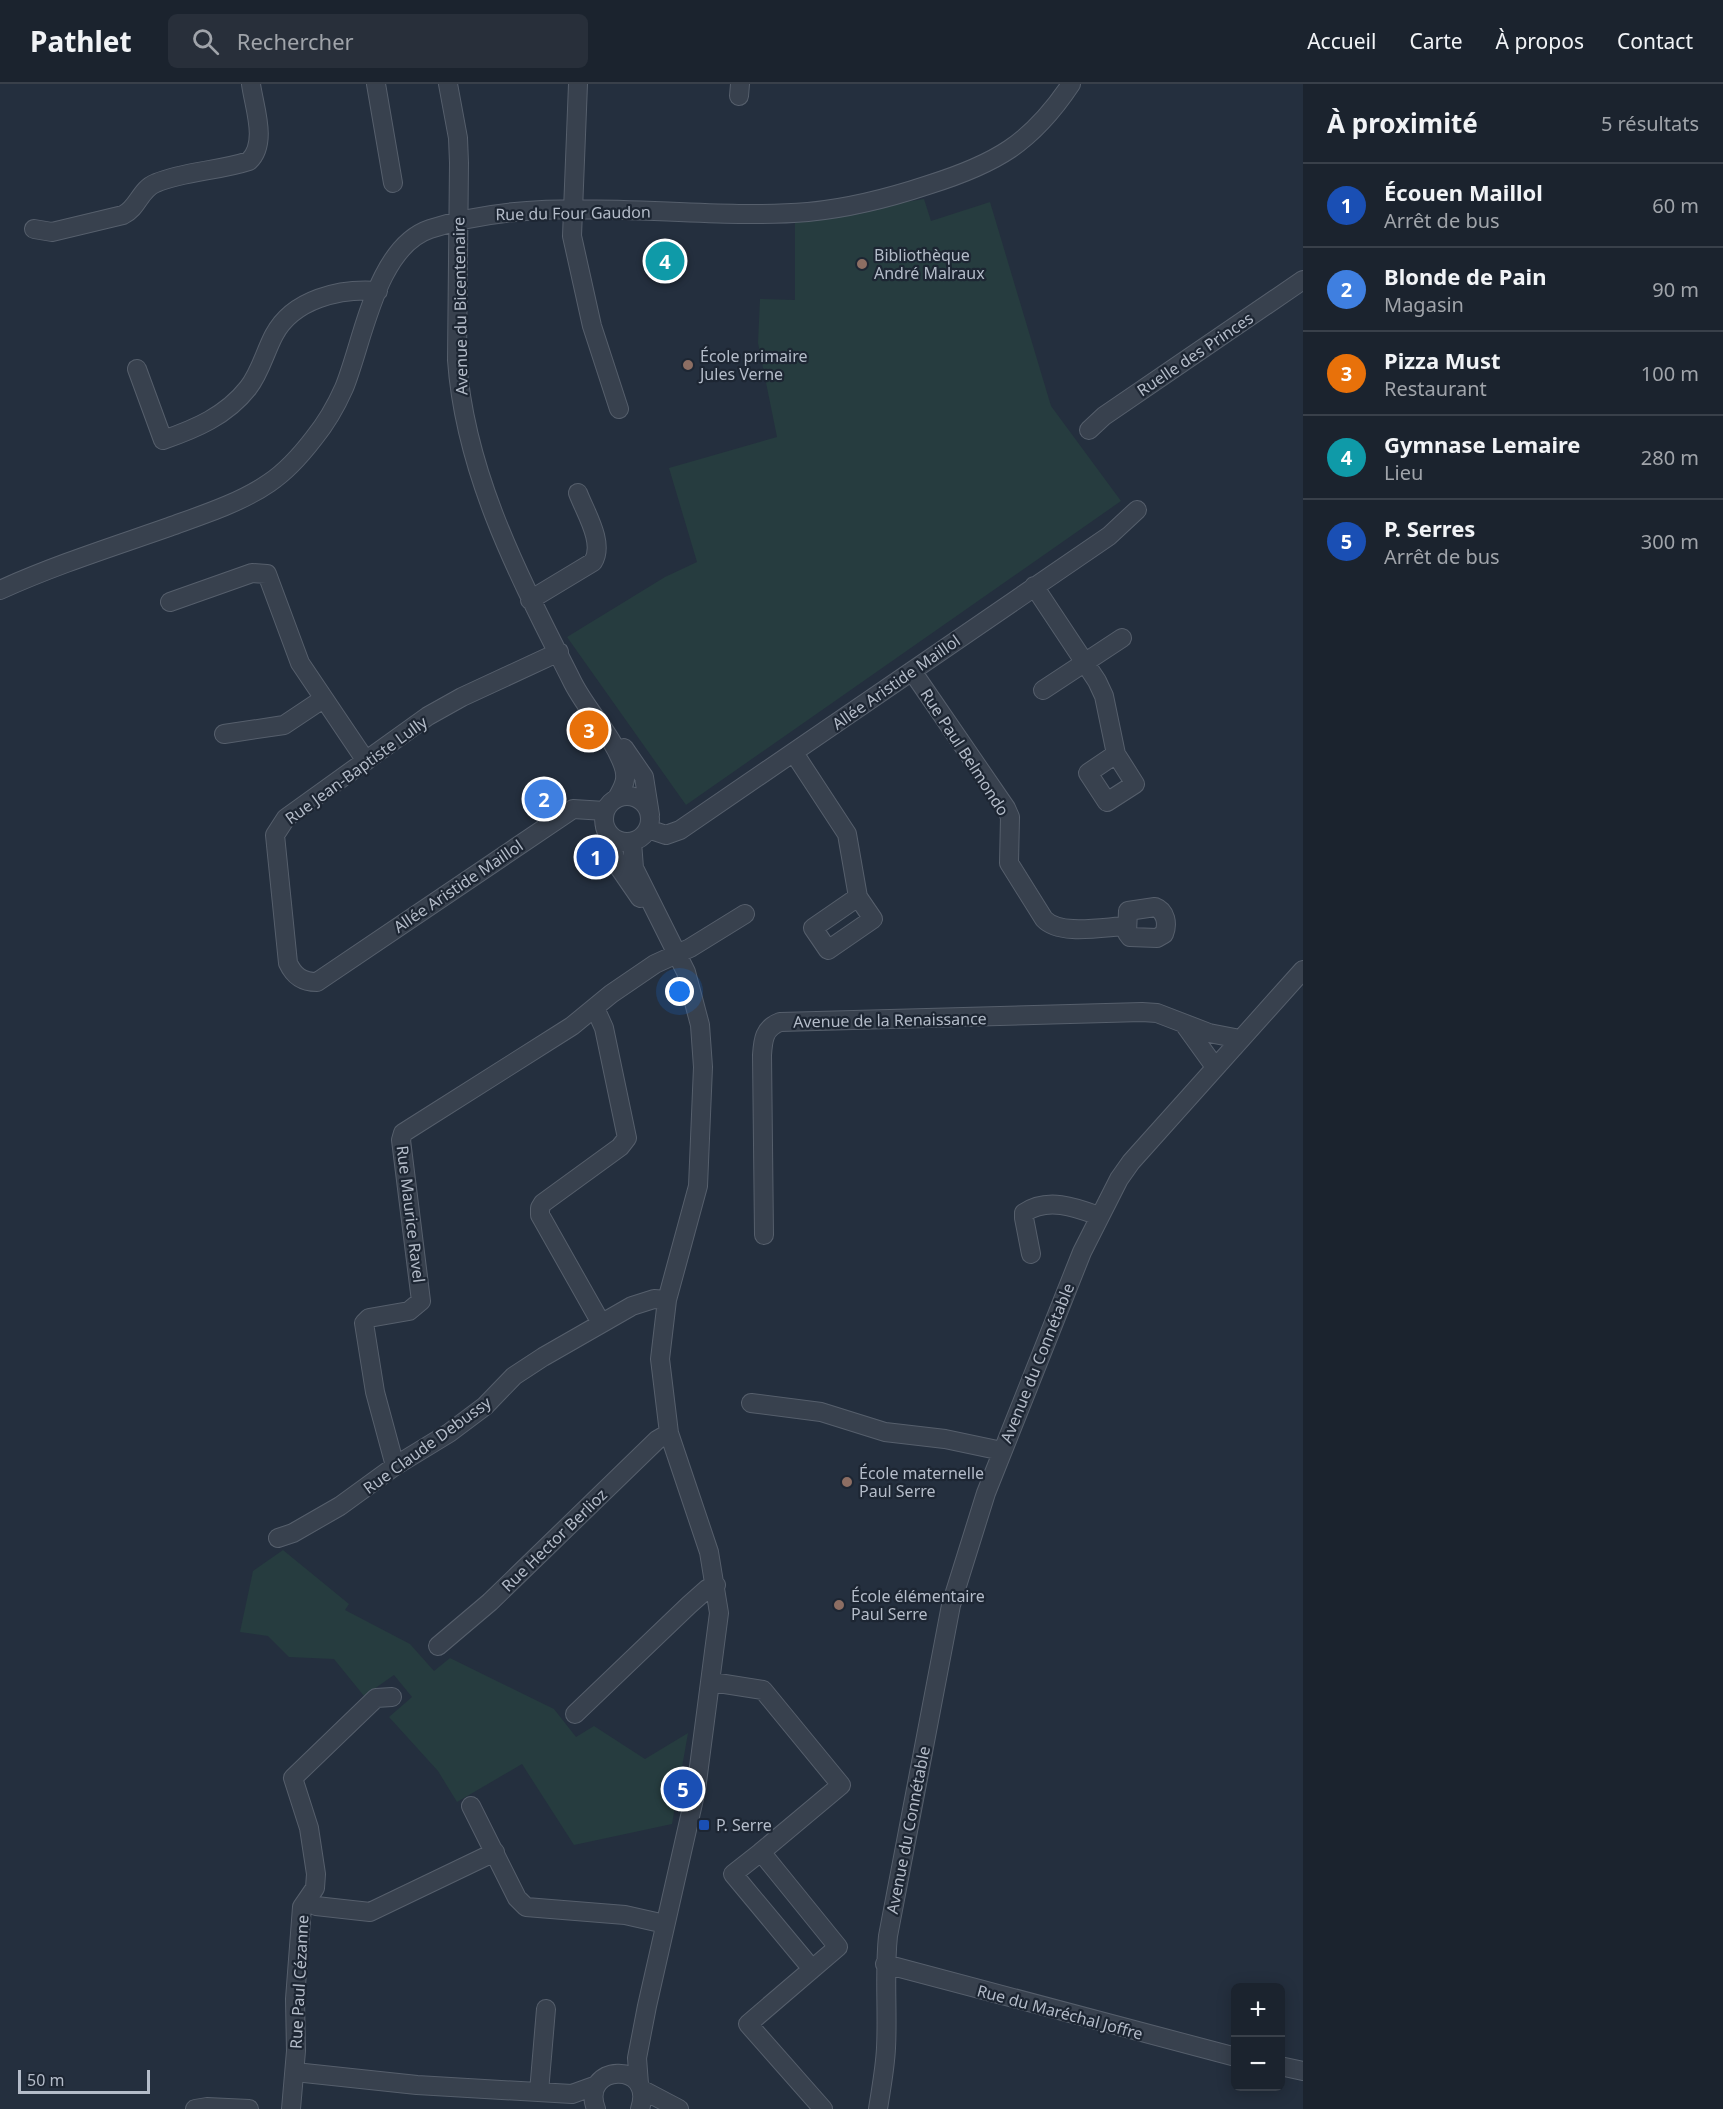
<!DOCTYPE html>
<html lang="fr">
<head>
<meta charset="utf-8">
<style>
  body { margin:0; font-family:"Noto Sans",sans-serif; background:#282f3a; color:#f1f3f6 }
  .controls { position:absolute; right:18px; bottom:18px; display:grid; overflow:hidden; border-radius:9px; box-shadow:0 3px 15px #0003 }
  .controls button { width:54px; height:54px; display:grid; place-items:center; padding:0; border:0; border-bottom:2px solid #39404a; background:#1b232e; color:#f1f3f6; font:30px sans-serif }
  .scale { position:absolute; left:18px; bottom:15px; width:132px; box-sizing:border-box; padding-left:6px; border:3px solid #b4bcc9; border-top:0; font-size:16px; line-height:21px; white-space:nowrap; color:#b4bcc9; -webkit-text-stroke:4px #1d2633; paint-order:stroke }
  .you { position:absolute; left:680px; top:908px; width:21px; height:21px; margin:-15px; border:4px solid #fff; border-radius:50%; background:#1a73e8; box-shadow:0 0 0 9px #1a73e833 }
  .badge { display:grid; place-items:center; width:39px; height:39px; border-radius:50%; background:#db2777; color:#fff; font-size:20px; font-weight:700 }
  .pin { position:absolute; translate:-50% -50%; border:3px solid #fff; box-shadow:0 2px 6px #0006 }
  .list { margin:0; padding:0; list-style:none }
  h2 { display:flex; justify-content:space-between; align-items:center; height:78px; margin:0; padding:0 24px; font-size:26px }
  h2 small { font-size:20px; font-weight:400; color:#a0a4aa }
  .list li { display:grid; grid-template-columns:39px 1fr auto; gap:18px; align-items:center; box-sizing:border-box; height:84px; padding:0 24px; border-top:2px solid #39404a }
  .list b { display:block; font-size:22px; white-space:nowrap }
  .list p { margin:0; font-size:20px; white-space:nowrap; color:#a0a4aa }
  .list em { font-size:20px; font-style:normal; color:#a0a4aa }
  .icon { flex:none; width:33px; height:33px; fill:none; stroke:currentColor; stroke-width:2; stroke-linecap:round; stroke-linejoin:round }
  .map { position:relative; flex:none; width:1303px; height:2025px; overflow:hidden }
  header { display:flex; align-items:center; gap:36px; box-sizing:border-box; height:84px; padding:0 30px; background:#1b232e; border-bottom:2px solid #39404a }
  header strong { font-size:28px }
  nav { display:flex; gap:33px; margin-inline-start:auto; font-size:21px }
  .search { width:420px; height:54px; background:#282f3a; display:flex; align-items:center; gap:15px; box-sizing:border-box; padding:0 21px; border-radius:9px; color:#a0a4aa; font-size:22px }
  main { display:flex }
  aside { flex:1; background:#1b232e }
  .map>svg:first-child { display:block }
  .green { fill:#263c3f }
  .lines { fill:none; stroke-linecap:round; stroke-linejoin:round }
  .minor-casing { stroke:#565f6c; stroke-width:20 }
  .minor { stroke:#38414e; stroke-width:18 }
  .education-dot { fill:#8d6e63; stroke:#1d2633; stroke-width:2 }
  .transit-dot { fill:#1a4fb4; stroke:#1d2633; stroke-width:2 }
  .labels { text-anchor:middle; stroke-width:4.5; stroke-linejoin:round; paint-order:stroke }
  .street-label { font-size:16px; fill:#b4bcc9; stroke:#1d2633 }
  .poi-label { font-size:16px; fill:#b4bcc9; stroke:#1d2633; text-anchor:start }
</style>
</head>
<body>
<header>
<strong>Pathlet</strong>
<div class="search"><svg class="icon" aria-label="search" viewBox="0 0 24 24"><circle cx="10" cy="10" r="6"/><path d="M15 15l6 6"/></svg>Rechercher</div>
<nav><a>Accueil</a><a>Carte</a><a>À propos</a><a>Contact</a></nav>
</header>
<main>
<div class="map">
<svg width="1303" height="2025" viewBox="0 0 1303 2025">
  <rect width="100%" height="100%" fill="#242f3e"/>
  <path class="green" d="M 924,115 L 931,137 L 990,118 L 1051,322 L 1121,417 L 686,721 L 567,553 L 665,493 L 697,478 L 669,384 L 777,353 L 758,259 L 760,215 L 795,216 L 795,136 Z
    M 283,1466 L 349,1520 L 345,1526 L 410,1560 L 434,1587 L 450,1574 L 554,1625 L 576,1653 L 594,1642 L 645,1675 L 688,1649 L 672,1740 L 574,1761 L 522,1680 L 457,1718 L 438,1687 L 389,1633 L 412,1613 L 394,1591 L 364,1612 L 334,1575 L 289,1573 L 268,1552 L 240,1548 L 253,1487 Z"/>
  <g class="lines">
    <defs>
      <path id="minor" d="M 376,0 L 393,99
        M 448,0 L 458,54 L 459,79 L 457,276 C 465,391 520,494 571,595 C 585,625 612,650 623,681 C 628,694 624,702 617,714
        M 578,0 L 572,152 L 592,242 L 619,325
        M 739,12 L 740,0
        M 34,145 L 52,148 L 123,131 C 138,124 140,105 156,99 C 185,87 219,87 249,77 C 268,59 254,23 251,0
        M 137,285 L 163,356 C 195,345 226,332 248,304 C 260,289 265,268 274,251 C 293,215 340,204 378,207
        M 1089,346 L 1104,332 L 1303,196
        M 1034,502 L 1097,597 L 1104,612 L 1116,670 L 1135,700 L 1107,718 L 1088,689 L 1116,670
        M 0,506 C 55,481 112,463 169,443 C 202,431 240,419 269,399 C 287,387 301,371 314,354 C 327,338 336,322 344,304 C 363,258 376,163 430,145 C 548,106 686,138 808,128 C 850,124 889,114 928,101 C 995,80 1031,60 1071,0
        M 530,516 L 593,478 C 605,459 585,428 578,409
        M 170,518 L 252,489 L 267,490 L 300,579 L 366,677
        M 559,568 L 462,613 L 428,632 L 286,734 L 275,751 L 288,879 C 294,892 302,898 317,898 L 573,725 L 605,727
        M 912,587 L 1006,724 L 1010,733 L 1009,779 L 1044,835 C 1060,852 1103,843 1127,842
        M 1043,606 L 1122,554
        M 224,650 L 284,641 L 323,615
        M 624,664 L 644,693 L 650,731
        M 794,669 L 847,750 L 858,813 L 873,835 L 828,866 L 813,844 L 858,813
        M604 735a23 23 0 1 1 46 0a23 23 0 1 1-46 0Z
        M 605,743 L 618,782 L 640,814
        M 648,745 L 666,751 L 680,746 L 1109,452 L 1137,426
        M 632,758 L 634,784 L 686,888 L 700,941 L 703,983 L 698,1102 L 667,1216 L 660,1275 L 669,1349 L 709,1468 L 719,1529 L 696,1706 L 647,1922 L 637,1974 L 639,2000
        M 1155,823 C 1166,827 1168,840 1164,850 L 1157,854 L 1130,853 L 1127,849 L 1128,827 Z
        M 595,924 L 604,944 L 627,1054 L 620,1063 L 543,1119 L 540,1124 L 540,1131 L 601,1239
        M 1184,940 L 1215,983
        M 764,1151 L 762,971 C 763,956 764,944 780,938 L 1142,928 L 1157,929 L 1209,949 L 1240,955
        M 1031,1170 L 1024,1134 L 1024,1129 C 1047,1113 1075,1123 1099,1132
        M 751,1319 L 821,1328 L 885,1348 L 945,1355 L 1002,1367
        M 395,1382 L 375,1308 L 364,1239 L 369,1234 L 409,1227 L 421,1217 L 401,1056 L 403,1049 L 572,942 L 611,910 L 655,880 L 690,864 L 745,830
        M 278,1454 L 293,1449 L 340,1422 L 395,1382 L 449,1349 L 485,1322 L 514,1292 L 543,1273 L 632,1222 L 654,1215 L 667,1216
        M 438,1562 L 490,1518 L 657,1356 L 669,1349
        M 712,1598 L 763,1606 L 841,1701 L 761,1768 L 838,1863 L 748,1940 L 823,2025
        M 575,1630 L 689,1521 L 707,1505 L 716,1501
        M 471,1722 L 517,1814 L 526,1823 L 625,1831 L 665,1840
        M 761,1768 L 733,1790 L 812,1885
        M 307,1816 L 316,1822 L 370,1828 L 495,1768
        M 885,1880 L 1236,1973
        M 1280,1982 L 1303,1987
        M 295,1988 L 417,2001 L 572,2010 L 597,2001
        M 641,2005 L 679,2025
        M 539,2008 L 546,1925
        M 195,2025 L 207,2023 L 249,2025
        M 291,2025 L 296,1967 L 295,1915 L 302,1823 L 315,1804 L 316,1790 L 309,1744 L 293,1694 L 376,1614 L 392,1613
        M 596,2025 C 579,1980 656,1976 640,2025
        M 878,2025 C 881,2005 885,1985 886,1964 C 888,1927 884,1889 888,1852 L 951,1521 L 986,1409 L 1082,1168 L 1119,1095 L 1131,1078 L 1303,886"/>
    </defs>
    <use href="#minor" class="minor-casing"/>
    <use href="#minor" class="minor"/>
  </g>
  <g class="education-dot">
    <circle cx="862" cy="180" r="6"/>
    <circle cx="688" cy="281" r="6"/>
    <circle cx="847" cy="1398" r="6"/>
    <circle cx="839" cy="1521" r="6"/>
  </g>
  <rect class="transit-dot" x="698" y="1735" width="12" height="12" rx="3"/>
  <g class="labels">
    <g class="street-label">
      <text transform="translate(573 129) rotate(-1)" y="6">Rue du Four Gaudon</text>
      <text transform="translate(460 222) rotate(-91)" y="6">Avenue du Bicentenaire</text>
      <text transform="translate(1195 270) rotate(-34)" y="6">Ruelle des Princes</text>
      <text transform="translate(896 598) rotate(-35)" y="6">Allée Aristide Maillol</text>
      <text transform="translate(965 668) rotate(57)" y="6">Rue Paul Belmondo</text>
      <text transform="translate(356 686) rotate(-36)" y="6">Rue Jean-Baptiste Lully</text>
      <text transform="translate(458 802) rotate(-34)" y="6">Allée Aristide Maillol</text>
      <text transform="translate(890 936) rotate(-1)" y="6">Avenue de la Renaissance</text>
      <text transform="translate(411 1130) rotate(83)" y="6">Rue Maurice Ravel</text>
      <text transform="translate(1037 1279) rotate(-68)" y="6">Avenue du Connétable</text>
      <text transform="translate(427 1361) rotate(-36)" y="6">Rue Claude Debussy</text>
      <text transform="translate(554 1456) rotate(-44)" y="6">Rue Hector Berlioz</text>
      <text transform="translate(908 1746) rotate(-79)" y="6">Avenue du Connétable</text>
      <text transform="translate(299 1898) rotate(-87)" y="6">Rue Paul Cézanne</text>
      <text transform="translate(1060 1928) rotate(15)" y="6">Rue du Maréchal Joffre</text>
    </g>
    <g class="poi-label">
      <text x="874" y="177">Bibliothèque<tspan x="874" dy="18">André Malraux</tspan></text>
      <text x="700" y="278">École primaire<tspan x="700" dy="18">Jules Verne</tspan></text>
      <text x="859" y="1395">École maternelle<tspan x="859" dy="18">Paul Serre</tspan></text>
      <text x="851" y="1518">École élémentaire<tspan x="851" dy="18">Paul Serre</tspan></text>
      <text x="716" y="1747">P. Serre</text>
    </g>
  </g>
</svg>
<div class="controls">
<button>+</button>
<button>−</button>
</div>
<div class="scale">50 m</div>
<div class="you"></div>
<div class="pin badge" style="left:596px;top:773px;background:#1a4fb4">1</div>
<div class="pin badge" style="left:544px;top:715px;background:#3f7fe0">2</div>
<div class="pin badge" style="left:589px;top:646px;background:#e8710a">3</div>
<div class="pin badge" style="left:665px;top:177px;background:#0f9aa8">4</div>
<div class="pin badge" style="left:683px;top:1705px;background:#1a4fb4">5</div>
</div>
<aside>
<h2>À proximité<small>5 résultats</small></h2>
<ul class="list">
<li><span class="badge" style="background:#1a4fb4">1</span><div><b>Écouen Maillol</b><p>Arrêt de bus</p></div><em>60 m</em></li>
<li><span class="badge" style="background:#3f7fe0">2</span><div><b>Blonde de Pain</b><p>Magasin</p></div><em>90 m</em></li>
<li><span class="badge" style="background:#e8710a">3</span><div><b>Pizza Must</b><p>Restaurant</p></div><em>100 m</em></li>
<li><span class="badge" style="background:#0f9aa8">4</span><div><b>Gymnase Lemaire</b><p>Lieu</p></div><em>280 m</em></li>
<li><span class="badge" style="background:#1a4fb4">5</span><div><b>P. Serres</b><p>Arrêt de bus</p></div><em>300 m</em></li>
</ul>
</aside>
</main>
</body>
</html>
